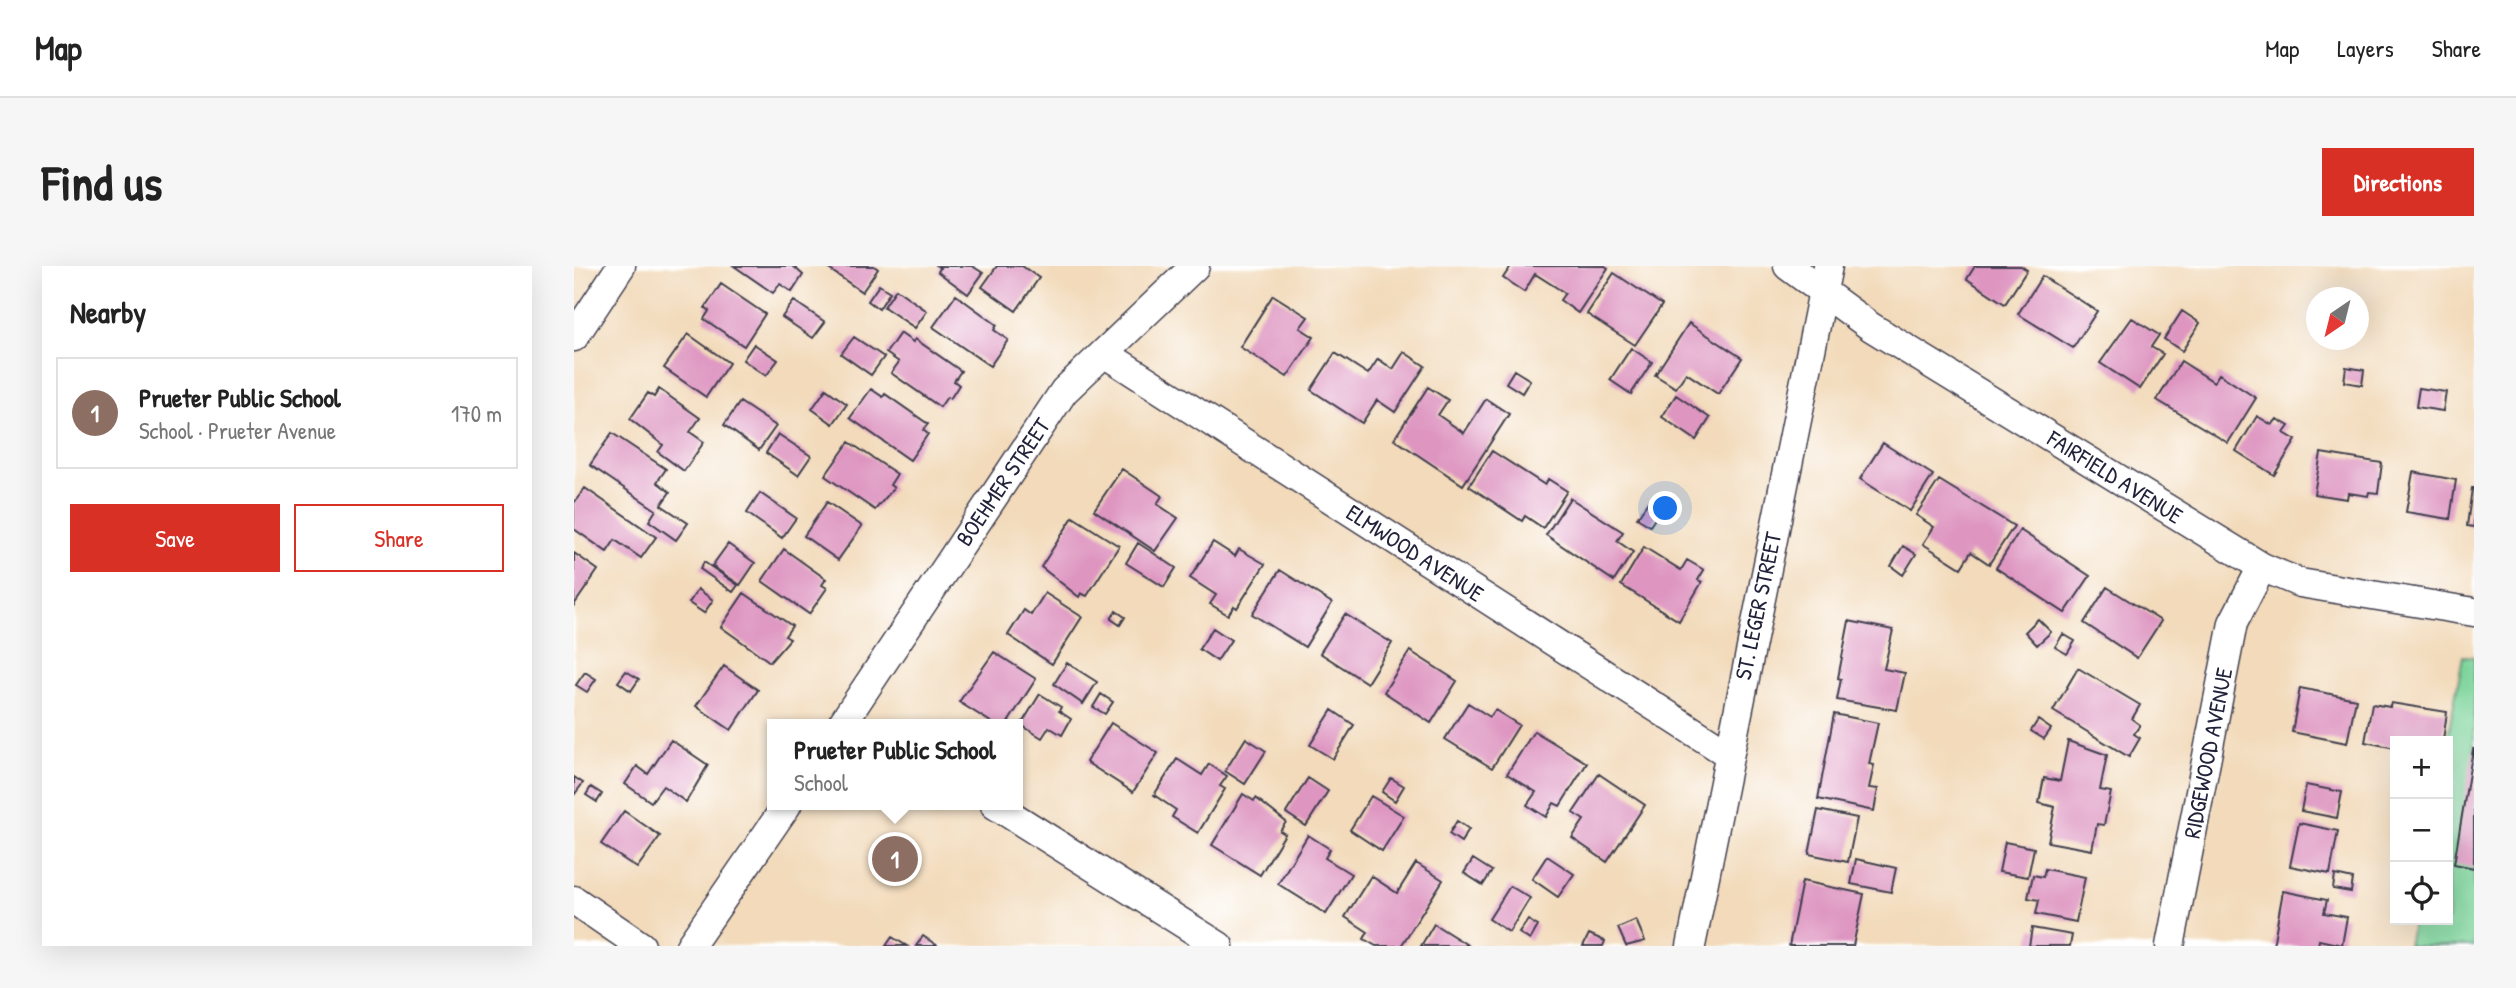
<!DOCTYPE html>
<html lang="en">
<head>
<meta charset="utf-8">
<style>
  body { margin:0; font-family:"Patrick Hand",sans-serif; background:#f6f6f6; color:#222 }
  .controls { position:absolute; right:21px; bottom:21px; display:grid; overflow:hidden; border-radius:0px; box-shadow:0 7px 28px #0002 }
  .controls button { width:63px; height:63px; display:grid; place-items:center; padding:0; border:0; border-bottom:2px solid #e0e0e0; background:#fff; color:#222; font:35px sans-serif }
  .compass { position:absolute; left:1732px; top:21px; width:63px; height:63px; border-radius:50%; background:#fff; box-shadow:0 7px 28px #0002; rotate:215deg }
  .you { position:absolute; left:1092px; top:243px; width:24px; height:24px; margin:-18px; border:5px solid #fff; border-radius:50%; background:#1a73e8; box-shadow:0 0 0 10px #1a73e833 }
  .badge { display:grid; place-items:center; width:46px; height:46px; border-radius:50%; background:#d93025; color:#fff; font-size:23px; font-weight:700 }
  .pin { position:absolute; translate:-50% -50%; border:4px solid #fff; box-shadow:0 2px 7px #0006 }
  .popup { position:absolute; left:193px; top:453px; width:256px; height:91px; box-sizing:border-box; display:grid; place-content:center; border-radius:0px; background:#fff; filter:drop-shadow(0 2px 5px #0005); font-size:23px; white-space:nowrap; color:#767676 }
  .popup b { font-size:26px; color:#222 }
  .popup::after { content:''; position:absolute; left:50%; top:100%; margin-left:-14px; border:14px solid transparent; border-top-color:#fff }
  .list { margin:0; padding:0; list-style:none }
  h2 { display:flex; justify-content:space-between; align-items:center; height:91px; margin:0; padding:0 28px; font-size:30px }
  h2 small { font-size:23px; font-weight:400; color:#767676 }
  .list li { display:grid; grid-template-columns:46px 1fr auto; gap:21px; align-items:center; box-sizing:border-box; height:112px; margin:0 14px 14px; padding:0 14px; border:2px solid #e0e0e0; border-radius:0px }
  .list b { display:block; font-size:26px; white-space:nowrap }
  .list p { margin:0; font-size:23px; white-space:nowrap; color:#767676 }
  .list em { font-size:23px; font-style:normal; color:#767676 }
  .actions { display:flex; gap:14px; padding:21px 28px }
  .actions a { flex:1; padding:16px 0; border:2px solid #d93025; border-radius:0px; text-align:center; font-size:24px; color:#d93025 }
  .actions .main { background:#d93025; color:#fff }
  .icon { flex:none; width:38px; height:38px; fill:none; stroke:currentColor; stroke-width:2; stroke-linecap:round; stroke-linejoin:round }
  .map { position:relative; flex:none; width:1900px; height:680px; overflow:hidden; border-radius:0px }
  header { display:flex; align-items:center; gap:42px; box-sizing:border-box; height:98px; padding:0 35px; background:#fff; border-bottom:2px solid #e0e0e0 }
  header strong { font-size:33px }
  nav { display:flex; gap:38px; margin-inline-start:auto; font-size:24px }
  .intro { display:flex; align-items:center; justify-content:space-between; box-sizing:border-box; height:168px; padding:0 42px }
  h1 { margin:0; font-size:49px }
  .button { padding:18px 32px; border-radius:0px; background:#d93025; color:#fff; font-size:24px; font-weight:700 }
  main { display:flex; gap:42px; padding:0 42px }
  aside { flex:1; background:#fff; border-radius:0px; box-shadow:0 7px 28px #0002 }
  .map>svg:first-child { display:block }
  .green { fill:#7ad399; stroke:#4e7a6a; stroke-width:2 }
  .building { fill:#de96c1 }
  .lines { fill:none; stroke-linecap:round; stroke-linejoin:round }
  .street-casing { stroke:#413e4e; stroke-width:31 }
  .street { stroke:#fff; stroke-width:28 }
  .labels { text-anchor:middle; stroke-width:6; stroke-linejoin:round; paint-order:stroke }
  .street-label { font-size:23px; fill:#22223b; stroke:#fff }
</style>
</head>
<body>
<header>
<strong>Map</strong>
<nav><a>Map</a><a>Layers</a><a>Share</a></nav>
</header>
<div class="intro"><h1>Find us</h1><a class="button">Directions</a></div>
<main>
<aside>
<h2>Nearby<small></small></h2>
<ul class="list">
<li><span class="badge" style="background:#8d6e63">1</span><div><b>Prueter Public School</b><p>School · Prueter Avenue</p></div><em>170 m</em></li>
</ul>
<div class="actions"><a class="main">Save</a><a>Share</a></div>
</aside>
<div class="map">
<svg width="1900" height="680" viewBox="0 0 1900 680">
  <rect width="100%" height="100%" fill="#fff"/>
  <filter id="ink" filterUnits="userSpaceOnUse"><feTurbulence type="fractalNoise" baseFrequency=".0143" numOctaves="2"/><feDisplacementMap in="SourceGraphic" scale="14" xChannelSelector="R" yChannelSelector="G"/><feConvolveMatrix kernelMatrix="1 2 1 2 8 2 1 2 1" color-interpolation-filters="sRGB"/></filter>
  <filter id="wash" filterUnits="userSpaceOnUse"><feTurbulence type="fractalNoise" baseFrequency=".00686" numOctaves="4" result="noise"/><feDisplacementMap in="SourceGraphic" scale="28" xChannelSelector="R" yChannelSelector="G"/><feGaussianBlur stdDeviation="1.57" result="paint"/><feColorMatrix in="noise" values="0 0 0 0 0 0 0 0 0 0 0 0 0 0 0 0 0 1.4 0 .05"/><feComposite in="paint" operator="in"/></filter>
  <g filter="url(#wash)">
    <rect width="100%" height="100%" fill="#f2daba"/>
    <path class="green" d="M 1889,390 L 1900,391 L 1900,680 L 1834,680 L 1839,654 L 1874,654 L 1873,475 Z"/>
    <g id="blocks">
      <path class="building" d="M 160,0 L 219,0 L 229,9 L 218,26 L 206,18 L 199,27 Z
        M 256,0 L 300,0 L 304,3 L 288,26 L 255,3 Z
        M 363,0 L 398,0 L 409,7 L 394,28 L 364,6 L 366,2 Z
        M 423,0 L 448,0 L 465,12 L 442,45 L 408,21 Z
        M 937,0 L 1031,0 L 1034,2 L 1004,47 L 986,34 L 991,27 L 961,8 L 950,26 L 929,12 Z
        M 1401,0 L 1447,0 L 1453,4 L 1431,38 L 1393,13 Z
        M 1040,7 L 1088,39 L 1061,79 L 1013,48 Z
        M 1468,10 L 1523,45 L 1499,82 L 1444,48 Z
        M 147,18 L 191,48 L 170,80 L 130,53 L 135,45 L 131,42 Z
        M 305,19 L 316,26 L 305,43 L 294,35 Z
        M 322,23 L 353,45 L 341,62 L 310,41 Z
        M 382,29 L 423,59 L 420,64 L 434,74 L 416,100 L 359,61 Z
        M 699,29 L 734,51 L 726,62 L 740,71 L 713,111 L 666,81 Z
        M 220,35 L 251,56 L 239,72 L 208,51 Z
        M 1608,45 L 1626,57 L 1608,85 L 1590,73 Z
        M 1558,52 L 1585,69 L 1577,81 L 1589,88 L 1566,123 L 1526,97 Z
        M 1115,57 L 1168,92 L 1144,128 L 1112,107 L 1102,122 L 1081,109 Z
        M 326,67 L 339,76 L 341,73 L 387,105 L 380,115 L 385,119 L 376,133 L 373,131 L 366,141 L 317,107 L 325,96 L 312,87 Z
        M 114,68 L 155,97 L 132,131 L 90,102 Z
        M 280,71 L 310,91 L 297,109 L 267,88 Z
        M 180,78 L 204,94 L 192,110 L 169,94 Z
        M 1057,82 L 1078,96 L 1057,128 L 1036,114 Z
        M 830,86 L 851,100 L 821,146 L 803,134 L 788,157 L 737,124 L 761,87 L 794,108 L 804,93 L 819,103 Z
        M 1607,95 L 1640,116 L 1645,108 L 1682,132 L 1654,177 L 1583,134 Z
        M 1772,101 L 1790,104 L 1788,119 L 1770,116 Z
        M 940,104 L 956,114 L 948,127 L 932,117 Z
        M 854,121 L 874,134 L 864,149 L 890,167 L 912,133 L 935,148 L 889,219 L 820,173 Z
        M 1845,122 L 1872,126 L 1869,145 L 1842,141 Z
        M 85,123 L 126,152 L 116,166 L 130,176 L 110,205 L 84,186 L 89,179 L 56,153 L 74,127 L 80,131 Z
        M 252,123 L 273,138 L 259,158 L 238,143 Z
        M 297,123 L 309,131 L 311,128 L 354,158 L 349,164 L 354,168 L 336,194 L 276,152 Z
        M 1102,129 L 1136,152 L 1122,174 L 1088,151 Z
        M 166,136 L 202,160 L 185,184 L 150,159 Z
        M 1683,150 L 1698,159 L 1703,153 L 1715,160 L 1710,167 L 1722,174 L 1700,209 L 1662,185 Z
        M 38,167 L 92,203 L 83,216 L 96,226 L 87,239 L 114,257 L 102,274 L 75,255 L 82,244 L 16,199 Z
        M 204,168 L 237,190 L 224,209 L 192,187 Z
        M 275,176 L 323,208 L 316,219 L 320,222 L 301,244 L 251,210 Z
        M 1309,177 L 1359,209 L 1336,245 L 1286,213 Z
        M 918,185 L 971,219 L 974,213 L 993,225 L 969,262 L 951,250 L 948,255 L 895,220 Z
        M 1747,187 L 1808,197 L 1804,227 L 1795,226 L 1794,230 L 1774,227 L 1773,233 L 1740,228 Z
        M 548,203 L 588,230 L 583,238 L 604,252 L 581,285 L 520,244 Z
        M 1839,206 L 1882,214 L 1876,253 L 1832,246 Z
        M 1365,214 L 1440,260 L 1415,298 L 1397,286 L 1387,302 L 1349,278 L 1360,261 L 1342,249 Z
        M 11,222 L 82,271 L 67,292 L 41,274 L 33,286 L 0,263 L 0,237 Z
        M 1898,222 L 1900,222 L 1900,261 L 1893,260 Z
        M 186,227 L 222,252 L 208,272 L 173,247 Z
        M 996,232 L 1049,266 L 1043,275 L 1059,286 L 1040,315 L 972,269 Z
        M 253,236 L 288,260 L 264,294 L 230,270 Z
        M 1074,236 L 1086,245 L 1076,260 L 1063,252 Z
        M 499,251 L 545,280 L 513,330 L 507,327 L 505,331 L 467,301 Z
        M 1446,264 L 1516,310 L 1491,347 L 1422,302 Z
        M 639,276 L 661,290 L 665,283 L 691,298 L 663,342 L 660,340 L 654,349 L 636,338 L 642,329 L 616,312 Z
        M 564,277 L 602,302 L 590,321 L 552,297 Z
        M 154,278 L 181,297 L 166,319 L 138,300 Z
        M 1329,280 L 1342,288 L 1329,309 L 1317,300 Z
        M 1070,281 L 1107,304 L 1113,294 L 1130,304 L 1124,314 L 1128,316 L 1105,355 L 1047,319 Z
        M 210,283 L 252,313 L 248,319 L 253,322 L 235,348 L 188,315 Z
        M 0,287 L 24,304 L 0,339 Z
        M 130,296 L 164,319 L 159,326 L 126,303 Z
        M 706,304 L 758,337 L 731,381 L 678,348 Z
        M 1533,321 L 1587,355 L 1563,392 L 1510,357 Z
        M 124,323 L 139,334 L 130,347 L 115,337 Z
        M 170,327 L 218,360 L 211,370 L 216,373 L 196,396 L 147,361 Z
        M 471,327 L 508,351 L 478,398 L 434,369 L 450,344 L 457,349 Z
        M 542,345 L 551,351 L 546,359 L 537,353 Z
        M 771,348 L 818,377 L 793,417 L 746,387 Z
        M 1464,353 L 1477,366 L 1463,379 L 1451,366 Z
        M 1275,355 L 1319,364 L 1310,403 L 1331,407 L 1323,444 L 1263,434 L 1267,413 L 1264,412 Z
        M 639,362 L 657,374 L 643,395 L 625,383 Z
        M 1489,368 L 1501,375 L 1493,388 L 1481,381 Z
        M 836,385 L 883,415 L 857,457 L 810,426 Z
        M 420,386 L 462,413 L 433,458 L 420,458 L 385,436 Z
        M 493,397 L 523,416 L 509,438 L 480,418 Z
        M 150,400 L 184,424 L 157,464 L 122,440 Z
        M 1504,402 L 1566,439 L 1558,453 L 1566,459 L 1560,468 L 1566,472 L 1555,491 L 1479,445 Z
        M 52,405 L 65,413 L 57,425 L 44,416 Z
        M 11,406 L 22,413 L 13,426 L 2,419 Z
        M 1726,422 L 1782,433 L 1773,477 L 1718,466 Z
        M 466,428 L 487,441 L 485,445 L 497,453 L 488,469 L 475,461 L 468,472 L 447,459 Z
        M 527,428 L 539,436 L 531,448 L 519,441 Z
        M 894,437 L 916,451 L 921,444 L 945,459 L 918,502 L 871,473 Z
        M 1817,437 L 1873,446 L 1869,475 L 1821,475 L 1821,482 L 1791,476 L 1798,438 L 1816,441 Z
        M 758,444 L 780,459 L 759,493 L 736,479 Z
        M 1260,448 L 1304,457 L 1295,498 L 1300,499 L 1295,522 L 1304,523 L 1300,545 L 1244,533 Z
        M 1464,454 L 1477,463 L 1470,473 L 1457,465 Z
        M 537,457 L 584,487 L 559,526 L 512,496 Z
        M 960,465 L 1013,497 L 986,540 L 980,537 L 972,551 L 953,539 L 962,526 L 933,508 Z
        M 672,472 L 692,485 L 671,518 L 651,505 Z
        M 97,474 L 134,499 L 112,536 L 89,520 L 77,536 L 51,518 L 63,500 L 74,508 Z
        M 1494,475 L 1533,489 L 1526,524 L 1537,526 L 1530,559 L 1523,558 L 1518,584 L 1474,576 L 1481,541 L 1465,537 L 1470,512 L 1486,515 Z
        M 1899,483 L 1900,483 L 1900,602 L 1880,598 Z
        M 603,493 L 628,509 L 635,498 L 653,510 L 646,520 L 651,523 L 624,567 L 598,551 L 602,544 L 580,529 Z
        M 1025,508 L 1071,539 L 1033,596 L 998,572 L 1010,554 L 999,547 Z
        M 0,511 L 9,517 L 0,529 Z
        M 734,512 L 754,525 L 732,560 L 712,547 Z
        M 817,512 L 830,520 L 821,535 L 808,526 Z
        M 1732,519 L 1768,526 L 1763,552 L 1727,545 Z
        M 17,521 L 28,528 L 23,536 L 12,529 Z
        M 669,528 L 680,535 L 682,532 L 712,556 L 706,565 L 711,568 L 686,609 L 638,579 Z
        M 797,530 L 830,550 L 808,585 L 776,564 Z
        M 1244,544 L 1283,552 L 1274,596 L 1235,588 Z
        M 50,545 L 86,570 L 63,602 L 27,578 Z
        M 883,555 L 895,563 L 887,576 L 875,568 Z
        M 1725,557 L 1764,565 L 1756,608 L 1716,600 Z
        M 734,569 L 756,583 L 751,592 L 777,608 L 752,648 L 704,618 Z
        M 1431,576 L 1460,582 L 1454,611 L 1425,606 Z
        M 973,590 L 1000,608 L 984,631 L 958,613 Z
        M 899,593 L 918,605 L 909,619 L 890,607 Z
        M 1282,593 L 1322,602 L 1317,626 L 1277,618 Z
        M 842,597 L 869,614 L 827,680 L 802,680 L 790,673 L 794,666 L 771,651 L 797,610 L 823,627 Z
        M 1471,603 L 1511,611 L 1502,656 L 1462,648 L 1465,634 L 1454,632 L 1459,609 L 1469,611 Z
        M 1761,609 L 1779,613 L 1777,626 L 1759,623 Z
        M 1228,615 L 1290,628 L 1279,680 L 1215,680 Z
        M 936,620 L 956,632 L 935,666 L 915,653 Z
        M 1709,625 L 1753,634 L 1750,647 L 1773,651 L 1768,679 L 1745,674 L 1744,680 L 1699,680 Z
        M 954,654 L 964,660 L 956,674 L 945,667 Z
        M 1062,654 L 1071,675 L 1052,680 L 1044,662 Z
        M 860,658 L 895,680 L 847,680 Z
        M 1458,662 L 1498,669 L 1496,680 L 1455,680 Z
        M 1015,668 L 1031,675 L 1029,680 L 1009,680 Z
        M 349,670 L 364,680 L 342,680 Z
        M 318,671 L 333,680 L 312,680 Z"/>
    </g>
  </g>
  <g filter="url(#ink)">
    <use href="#blocks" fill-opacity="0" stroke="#413e4e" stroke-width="2"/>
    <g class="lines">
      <defs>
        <path id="street" d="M 1214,0 L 1297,61 L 1688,301 L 1726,317 L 1900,346
          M 0,71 L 47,0
          M 530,87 L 1153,487
          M 268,458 L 490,125 L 621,0
          M 421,539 L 645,680
          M 0,634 L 67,680
          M 116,680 L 213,539
          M 1117,680 L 1254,0
          M 1596,680 L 1659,357 L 1688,301"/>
      </defs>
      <use href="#street" class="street-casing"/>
      <use href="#street" class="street"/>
    </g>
  </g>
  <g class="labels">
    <g class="street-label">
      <text transform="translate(1541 211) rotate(32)" y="8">FAIRFIELD AVENUE</text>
      <text transform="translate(429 216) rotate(-56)" y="8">BOEHMER STREET</text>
      <text transform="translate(841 287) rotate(33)" y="8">ELMWOOD AVENUE</text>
      <text transform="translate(1184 340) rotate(-78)" y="8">ST. LEGER STREET</text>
      <text transform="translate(1634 487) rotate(-79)" y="8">RIDGEWOOD AVENUE</text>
    </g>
  </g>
</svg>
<div class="controls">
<button>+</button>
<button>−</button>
<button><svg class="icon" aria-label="locate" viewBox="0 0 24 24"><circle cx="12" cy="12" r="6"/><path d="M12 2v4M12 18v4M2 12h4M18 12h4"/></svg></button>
</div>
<svg class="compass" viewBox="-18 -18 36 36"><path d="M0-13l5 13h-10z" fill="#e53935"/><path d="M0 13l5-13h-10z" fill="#767676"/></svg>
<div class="you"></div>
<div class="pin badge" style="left:321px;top:593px;background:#8d6e63">1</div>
<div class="popup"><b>Prueter Public School</b>School</div>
</div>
</main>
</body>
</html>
